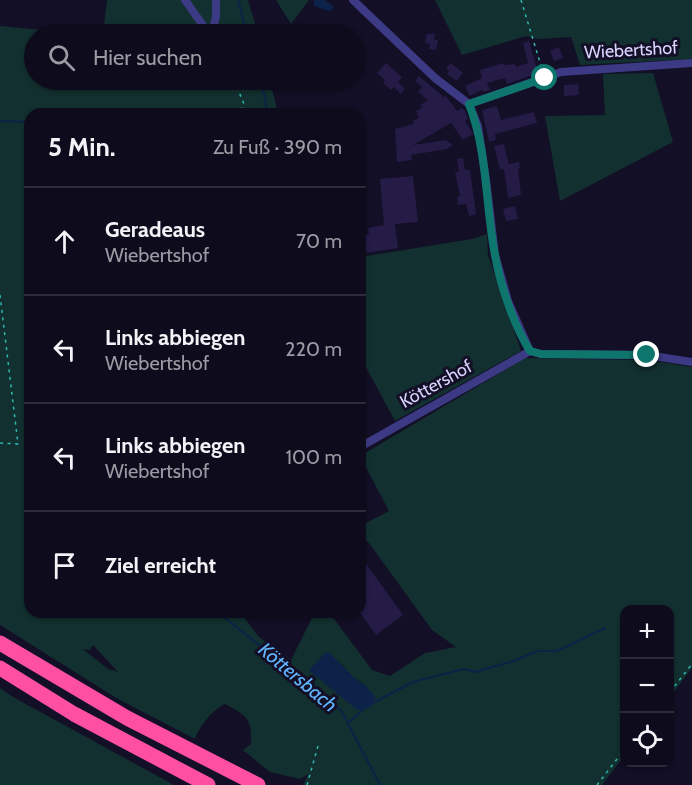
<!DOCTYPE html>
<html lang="de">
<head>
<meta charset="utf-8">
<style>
  body { margin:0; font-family:Cabin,sans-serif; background:#1c1929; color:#f1f3f6 }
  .controls { position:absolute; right:18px; bottom:18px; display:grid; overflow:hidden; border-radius:12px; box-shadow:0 2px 4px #0004 }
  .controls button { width:54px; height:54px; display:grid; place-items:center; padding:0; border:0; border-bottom:2px solid #2e2b3b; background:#0e0b1c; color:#f1f3f6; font:30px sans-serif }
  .stop { position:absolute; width:18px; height:18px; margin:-14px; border:4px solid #0f766e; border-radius:50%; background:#fff }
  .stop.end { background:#0f766e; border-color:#fff; box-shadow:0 2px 6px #0008 }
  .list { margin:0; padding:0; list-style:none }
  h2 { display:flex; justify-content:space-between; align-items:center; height:78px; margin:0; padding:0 24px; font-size:26px }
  h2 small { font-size:20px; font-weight:400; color:#9b9ba3 }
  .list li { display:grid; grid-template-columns:39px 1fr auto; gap:18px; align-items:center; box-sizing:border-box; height:108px; padding:0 24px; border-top:2px solid #2e2b3b }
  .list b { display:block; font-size:22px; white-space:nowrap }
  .list p { margin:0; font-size:20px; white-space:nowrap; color:#9b9ba3 }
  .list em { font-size:20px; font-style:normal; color:#9b9ba3 }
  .icon { flex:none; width:33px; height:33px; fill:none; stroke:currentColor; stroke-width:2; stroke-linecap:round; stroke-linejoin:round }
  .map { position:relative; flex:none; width:692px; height:785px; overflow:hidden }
  .search { position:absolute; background:#0e0b1c; box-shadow:0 2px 4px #0004; left:24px; top:24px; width:342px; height:66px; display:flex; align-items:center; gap:15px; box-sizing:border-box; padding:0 21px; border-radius:33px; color:#9b9ba3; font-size:22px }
  .panel { position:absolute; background:#0e0b1c; box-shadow:0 2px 4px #0004; left:24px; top:108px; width:342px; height:510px; border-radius:18px }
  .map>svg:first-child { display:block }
  .green { fill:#12302f; fill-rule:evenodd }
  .water { fill:#0c2248 }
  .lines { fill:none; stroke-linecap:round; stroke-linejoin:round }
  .stream { stroke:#0c2248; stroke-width:2 }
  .building { fill:#241b47 }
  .path { stroke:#2fb8b0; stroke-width:1.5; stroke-dasharray:3 4.5; stroke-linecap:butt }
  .minor { stroke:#3d3a85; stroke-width:8 }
  .motorway { stroke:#ff4fa3; stroke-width:15 }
  .route { stroke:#0f766e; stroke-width:8 }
  .labels { text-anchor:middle; stroke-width:6; stroke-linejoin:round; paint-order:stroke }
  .street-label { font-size:18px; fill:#d9d4ff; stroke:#130f26 }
  .water-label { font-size:20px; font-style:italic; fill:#62b6ff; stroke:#130f26 }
</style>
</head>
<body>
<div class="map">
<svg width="692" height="785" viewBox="0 0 692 785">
  <rect width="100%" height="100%" fill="#130f26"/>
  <path class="green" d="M 107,0 L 248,0 L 258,34 L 103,34 Z
    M 276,0 L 309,0 L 291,24 Z
    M 435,0 L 692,0 L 692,59 L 580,65 L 571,37 L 538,39 L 526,36 L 462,55 Z
    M 0,26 L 85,34 L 34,34 L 34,80 L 270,80 L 278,114 L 30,114 L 30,612 L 240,612 L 259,637 L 291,660 L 315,612 L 329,612 L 372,670 L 390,676 L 425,653 L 456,647 L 432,630 L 369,543 L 360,535 L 360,526 L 389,511 L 360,456 L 525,358 L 647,360 L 692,367 L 692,668 L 670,697 L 670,610 L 624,610 L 624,756 L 602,785 L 369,785 L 369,783 L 368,785 L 303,785 L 308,774 L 300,779 L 270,772 L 243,750 L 251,744 C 252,718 247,716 225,704 C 213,709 199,727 195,739 L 118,699 L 0,625 ZM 93,645 L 118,672 L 108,669 L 83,649 L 90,650 ZM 337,660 L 353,677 L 367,687 L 357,710 Z
    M 653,73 L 673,142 L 560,201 L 545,116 L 605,115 L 603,74 Z
    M 487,234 L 488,255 L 521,351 L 395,421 L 360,356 L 360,257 L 472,239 Z
    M 0,688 L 13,697 L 174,785 L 0,785 Z"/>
  <path class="water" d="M 314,0 L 325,0 L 333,6 L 333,9 L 329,11 L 314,6 Z
    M 326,652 L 329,652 L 353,677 L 367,687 L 375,697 L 372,706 L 363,710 L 357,710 L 310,671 L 310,669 Z"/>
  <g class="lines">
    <path class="stream" d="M 238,0 L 247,34
      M 261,80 L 268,114
      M 0,121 L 30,122
      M 219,612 L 220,614 L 341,710 L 380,785
      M 373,703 L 413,682 L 464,669 L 475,672 L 514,661 L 537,651 L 557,651 L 605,628
      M 348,723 L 363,710"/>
  </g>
  <path class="building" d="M 427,34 L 435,34 L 434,40 L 438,40 L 436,50 L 429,49 L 430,44 L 425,43 Z
    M 529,41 L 538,73 L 507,84 L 505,78 L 487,83 L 490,90 L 484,92 L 482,90 L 470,96 L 465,86 L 482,78 L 480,70 L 503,63 L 504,65 L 515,64 L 516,67 L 528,63 L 523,43 Z
    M 559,47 L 563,58 L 554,61 L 550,51 Z
    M 386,63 L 402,77 L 398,82 L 405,89 L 401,94 L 394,87 L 391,90 L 383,83 L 385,80 L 377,73 Z
    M 451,63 L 463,73 L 457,81 L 447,74 L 449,71 L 446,68 Z
    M 419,76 L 443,96 L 441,98 L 446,96 L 457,111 L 462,108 L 465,111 L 468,119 L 465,121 L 473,134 L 463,140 L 451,123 L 413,145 L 446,140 L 453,145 L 447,149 L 411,155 L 412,160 L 397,162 L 395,129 L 413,124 L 414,120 L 419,118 L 416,111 L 423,107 L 420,105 L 428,100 L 418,92 L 422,87 L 415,81 Z
    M 578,84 L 579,95 L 564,96 L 564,85 Z
    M 497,106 L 501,120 L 534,112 L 537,123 L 495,134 L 496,140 L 489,142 L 482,110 Z
    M 504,144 L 509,164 L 519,162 L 520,168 L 518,169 L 521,195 L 508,198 L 504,169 L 500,170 L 494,146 Z
    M 463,158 L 465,170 L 470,170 L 476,214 L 469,216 L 466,204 L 458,205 L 457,197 L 460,196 L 455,172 L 459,171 L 457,159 Z
    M 413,176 L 418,222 L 395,224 L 398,248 L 360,254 L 360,236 L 369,234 L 368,228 L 384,225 L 380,179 Z
    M 515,206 L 518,219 L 506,221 L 503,209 Z
    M 360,555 L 403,615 L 376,635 L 360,613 Z"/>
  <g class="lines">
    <path class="path" d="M 521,0 L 542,69
      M 234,80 L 244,104 L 239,114
      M 0,295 L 18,444 L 0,443
      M 670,692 L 692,664
      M 307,785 L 318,746
      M 597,785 L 624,750"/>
    <path class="minor" d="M 185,0 L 207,31 L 212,31 L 216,17 L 216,0
      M 353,0 L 435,78 L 469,104 L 478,126 L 486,180 L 495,255 L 508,301 L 530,351 L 541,354 L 647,355 L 692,362
      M 469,104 L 561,72 L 692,63
      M 360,447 L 530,351"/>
    <path class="motorway" d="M 0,643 L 127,718 L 258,785
      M 0,668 L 74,714 L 208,785"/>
  </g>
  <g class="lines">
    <path class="route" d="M 545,78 L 469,104 C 488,152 485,204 495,255 C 500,284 514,326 530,351 L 541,354 L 647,355"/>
  </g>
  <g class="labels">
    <g class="street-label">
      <text transform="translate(631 50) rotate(-3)" y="6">Wiebertshof</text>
      <text transform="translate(436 384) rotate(-29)" y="6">Köttershof</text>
    </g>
    <g class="water-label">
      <text transform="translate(298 677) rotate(40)" y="7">Köttersbach</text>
    </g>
  </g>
</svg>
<div class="controls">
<button>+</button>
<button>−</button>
<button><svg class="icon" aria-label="locate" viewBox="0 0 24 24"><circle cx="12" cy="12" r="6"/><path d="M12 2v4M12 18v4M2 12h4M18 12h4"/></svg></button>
</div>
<div class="stop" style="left:545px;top:78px"></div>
<div class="stop end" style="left:647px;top:355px"></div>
<div class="search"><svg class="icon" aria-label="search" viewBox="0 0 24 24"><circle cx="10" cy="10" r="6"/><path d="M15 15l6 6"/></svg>Hier suchen</div>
<section class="panel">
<h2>5 Min.<small>Zu Fuß · 390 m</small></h2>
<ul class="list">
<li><svg class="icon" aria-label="ahead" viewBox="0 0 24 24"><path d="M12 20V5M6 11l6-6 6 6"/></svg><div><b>Geradeaus</b><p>Wiebertshof</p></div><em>70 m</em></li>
<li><svg class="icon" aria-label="left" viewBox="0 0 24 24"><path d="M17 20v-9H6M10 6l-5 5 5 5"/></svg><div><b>Links abbiegen</b><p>Wiebertshof</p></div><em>220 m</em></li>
<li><svg class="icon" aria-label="left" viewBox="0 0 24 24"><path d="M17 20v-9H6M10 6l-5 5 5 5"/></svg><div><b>Links abbiegen</b><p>Wiebertshof</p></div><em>100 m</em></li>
<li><svg class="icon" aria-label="arrive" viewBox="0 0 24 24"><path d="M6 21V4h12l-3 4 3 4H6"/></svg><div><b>Ziel erreicht</b></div></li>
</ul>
</section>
</div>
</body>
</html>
